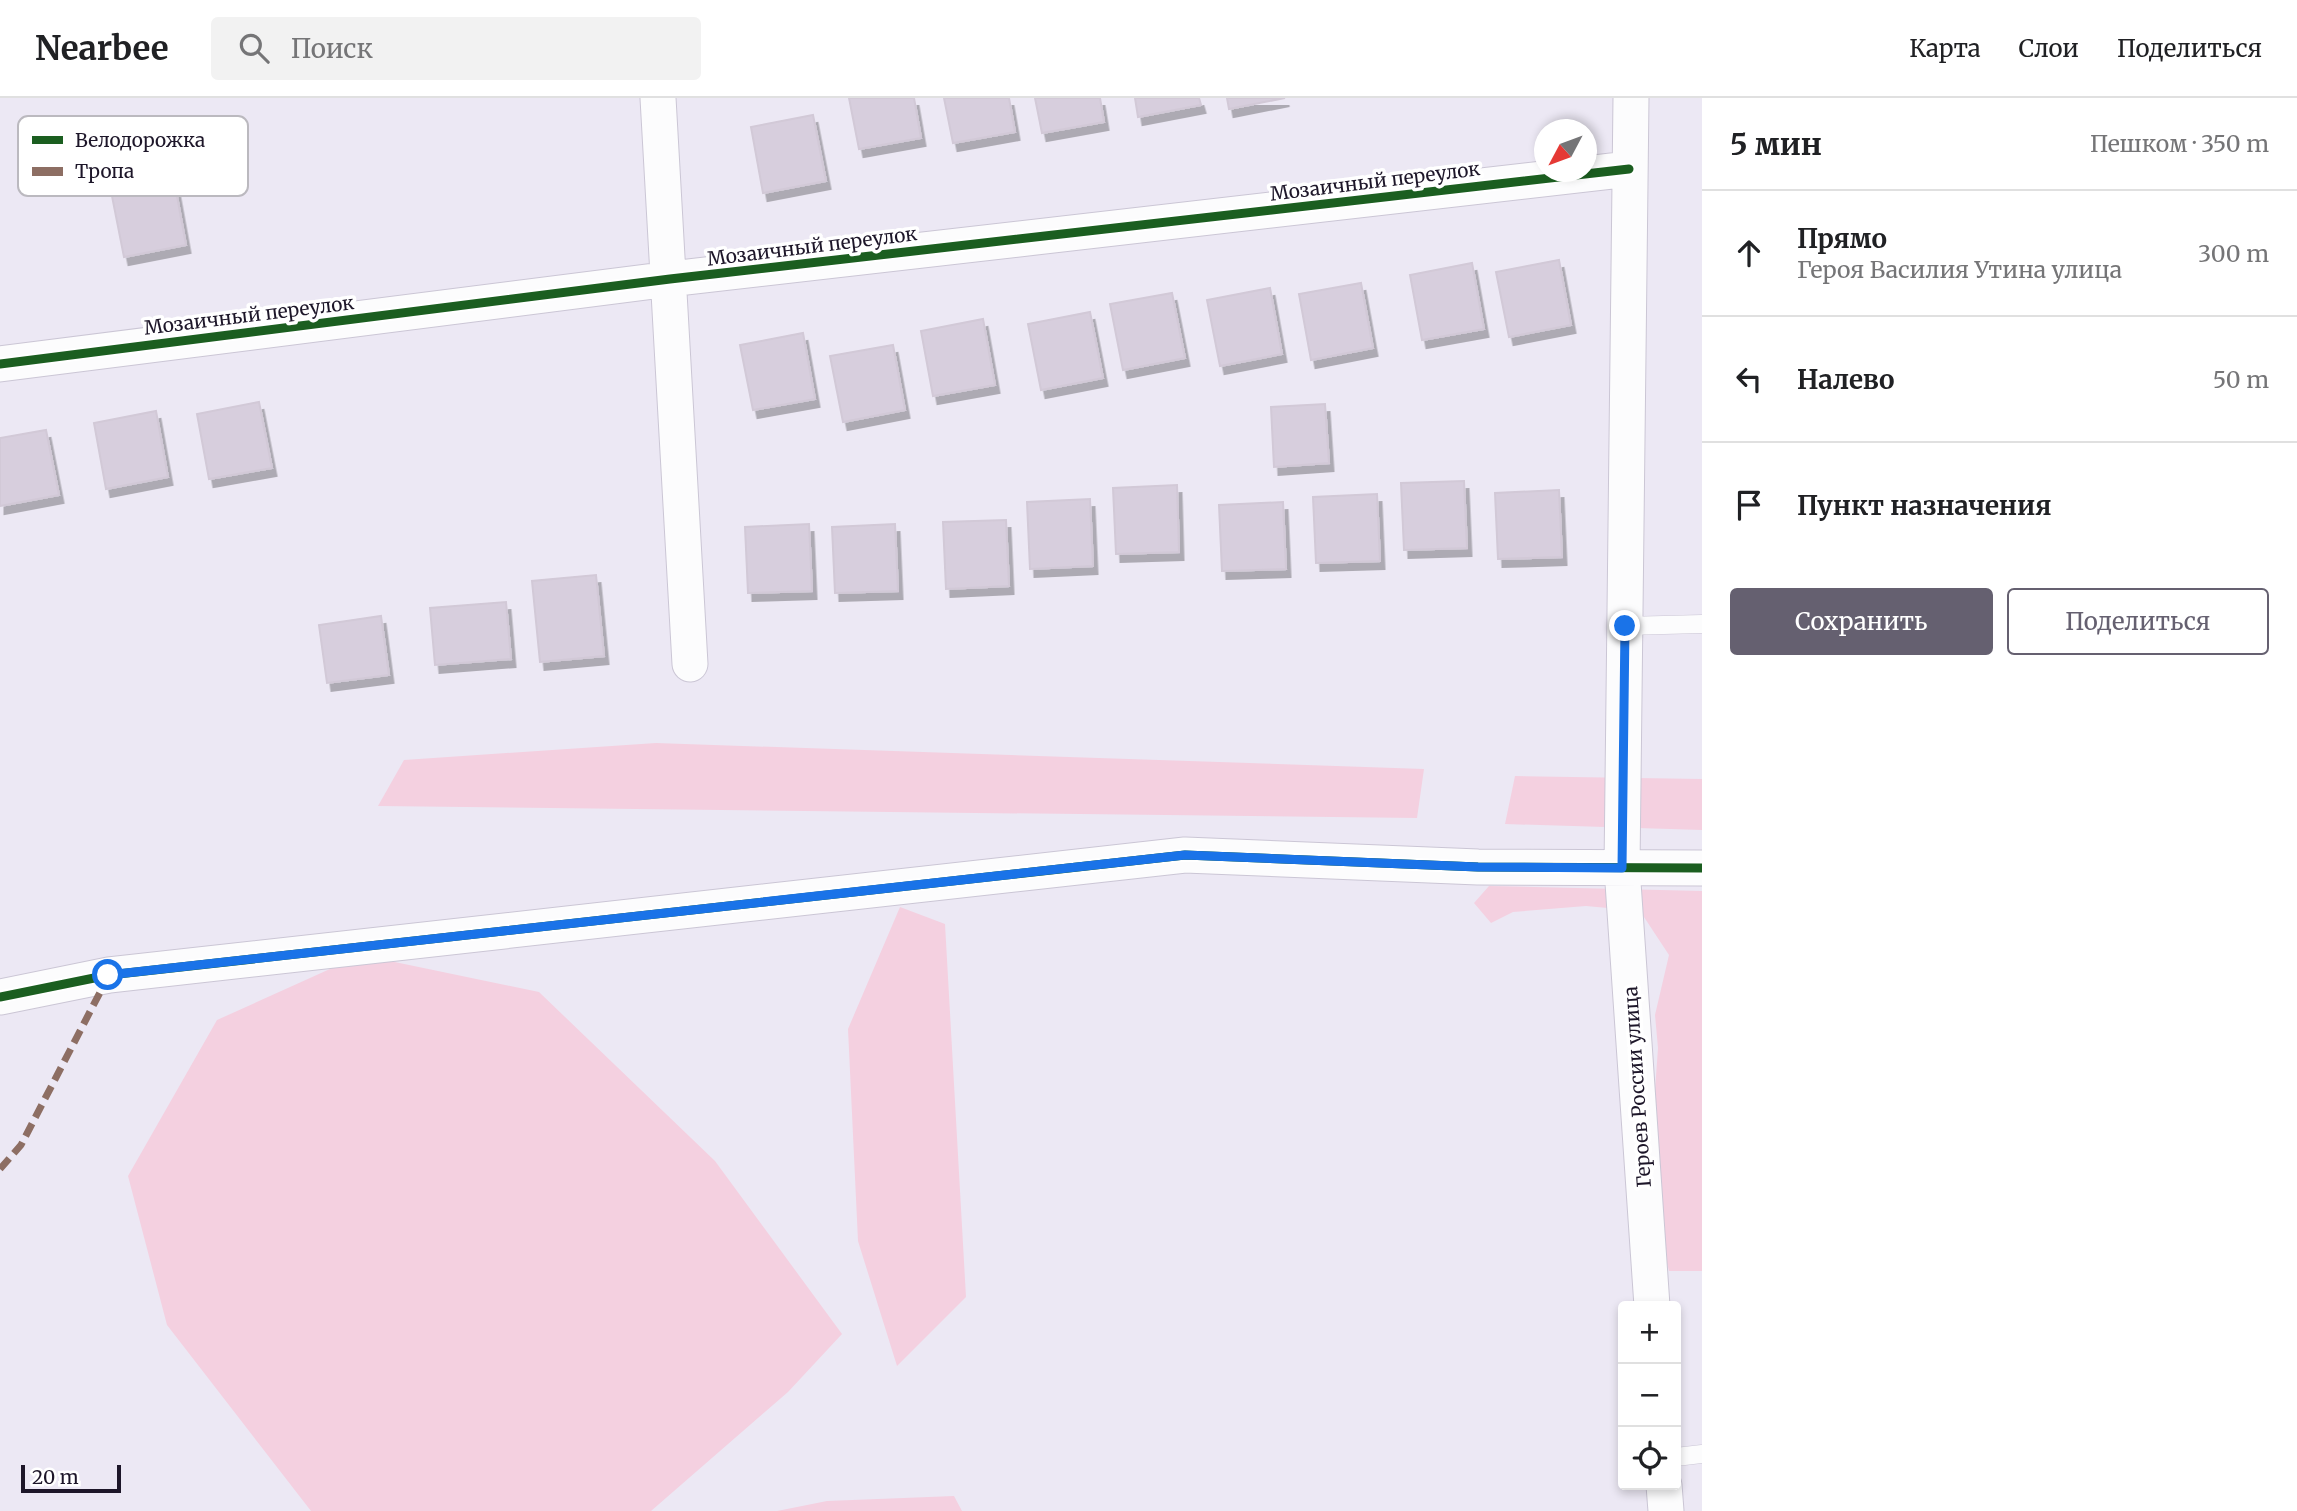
<!DOCTYPE html>
<html lang="ru">
<head>
<meta charset="utf-8">
<style>
  body { margin:0; font-family:Merriweather,serif; background:#f2f2f2; color:#202124 }
  .controls { position:absolute; right:21px; bottom:21px; display:grid; overflow:hidden; border-radius:7px; box-shadow:0 4px 10px #0003 }
  .controls button { width:63px; height:63px; display:grid; place-items:center; padding:0; border:0; border-bottom:2px solid #e0e0e0; background:#fff; color:#202124; font:35px sans-serif }
  .compass { position:absolute; left:1534px; top:21px; width:63px; height:63px; border-radius:50%; background:#fff; box-shadow:0 4px 10px #0003; rotate:229deg }
  .scale { position:absolute; left:21px; bottom:18px; width:100px; box-sizing:border-box; padding-left:7px; border:4px solid #1d1629; border-top:0; font-size:19px; line-height:24px; white-space:nowrap; color:#1d1629; -webkit-text-stroke:5px #fff; paint-order:stroke }
  .stop { position:absolute; width:21px; height:21px; margin:-16px; border:5px solid #1a73e8; border-radius:50%; background:#fff }
  .stop.end { background:#1a73e8; border-color:#fff; box-shadow:0 2px 7px #0008 }
  .list { margin:0; padding:0; list-style:none }
  h2 { display:flex; justify-content:space-between; align-items:center; height:91px; margin:0; padding:0 28px; font-size:30px }
  h2 small { font-size:23px; font-weight:400; color:#757577 }
  .list li { display:grid; grid-template-columns:46px 1fr auto; gap:21px; align-items:center; box-sizing:border-box; height:126px; padding:0 28px; border-top:2px solid #e0e0e0 }
  .list b { display:block; font-size:26px; white-space:nowrap }
  .list p { margin:0; font-size:23px; white-space:nowrap; color:#757577 }
  .list em { font-size:23px; font-style:normal; color:#757577 }
  .actions { display:flex; gap:14px; padding:21px 28px }
  .actions a { flex:1; padding:16px 0; border:2px solid #656070; border-radius:7px; text-align:center; font-size:24px; color:#656070 }
  .actions .main { background:#656070; color:#fff }
  .icon { flex:none; width:38px; height:38px; fill:none; stroke:currentColor; stroke-width:2; stroke-linecap:round; stroke-linejoin:round }
  .map { position:relative; flex:none; width:1702px; height:1413px; overflow:hidden }
  header { display:flex; align-items:center; gap:42px; box-sizing:border-box; height:98px; padding:0 35px; background:#fff; border-bottom:2px solid #e0e0e0 }
  header strong { font-size:33px }
  nav { display:flex; gap:38px; margin-inline-start:auto; font-size:24px }
  .search { width:490px; height:63px; background:#f2f2f2; display:flex; align-items:center; gap:18px; box-sizing:border-box; padding:0 24px; border-radius:7px; color:#757577; font-size:26px }
  main { display:flex }
  aside { flex:1; background:#fff }
  .map>svg:first-child { display:block }
  .green { fill:#f4d0e0 }
  .building { fill:#d7cedd; stroke:#d2c9d7; stroke-width:2; filter:url(#shadow) }
  .lines { fill:none; stroke-linecap:round; stroke-linejoin:round }
  .lane-casing { stroke:#cbc6d5; stroke-width:19 }
  .street-casing { stroke:#cbc6d5; stroke-width:37 }
  .lane { stroke:#fcfcfd; stroke-width:18 }
  .street { stroke:#fcfcfd; stroke-width:35 }
  .quiet { stroke:#8d6e63; stroke-width:7; stroke-dasharray:14 7; stroke-linecap:butt }
  .cycleway-casing { stroke:#fff; stroke-width:13 }
  .cycleway { stroke:#1b5e20; stroke-width:9 }
  .route { stroke:#1a73e8; stroke-width:9 }
  .labels { text-anchor:middle; stroke-width:7; stroke-linejoin:round; paint-order:stroke }
  .street-label { font-size:19px; fill:#1d1629; stroke:#fff }
  .key { fill:#fff; stroke:#bbb9bf; stroke-width:2 }
  .key-label { font-size:19px; fill:#1d1629 }
</style>
</head>
<body>
<header>
<strong>Nearbee</strong>
<div class="search"><svg class="icon" aria-label="search" viewBox="0 0 24 24"><circle cx="10" cy="10" r="6"/><path d="M15 15l6 6"/></svg>Поиск</div>
<nav><a>Карта</a><a>Слои</a><a>Поделиться</a></nav>
</header>
<main>
<div class="map">
<svg width="1702" height="1413" viewBox="0 0 1702 1413">
  <defs>
    <filter id="shadow"><feDropShadow dx="4.5" dy="8" stdDeviation="0" flood-color="#0004"/></filter>
  </defs>
  <rect width="100%" height="100%" fill="#ece8f4"/>
  <path class="green" d="M 656,645 L 1424,671 L 1417,720 L 378,708 L 404,662 Z
    M 1515,678 L 1702,681 L 1702,732 L 1505,726 Z
    M 1489,788 L 1702,793 L 1702,1173 L 1669,1173 L 1648,1090 L 1658,950 L 1655,917 L 1669,857 L 1640,813 L 1586,808 L 1513,814 L 1491,825 L 1474,805 Z
    M 900,809 L 945,826 L 966,1199 L 897,1268 L 858,1143 L 848,931 Z
    M 361,857 L 539,894 L 715,1063 L 842,1236 L 788,1294 L 651,1413 L 311,1413 L 167,1227 L 128,1078 L 217,922 Z
    M 954,1398 L 962,1413 L 777,1413 L 827,1403 Z"/>
  <path class="building" d="M 849,0 L 914,0 L 921,40 L 859,51 Z
    M 944,0 L 1009,0 L 1015,34 L 953,45 Z
    M 1035,0 L 1100,0 L 1104,24 L 1042,35 Z
    M 1135,0 L 1199,0 L 1201,7 L 1138,19 Z
    M 1227,0 L 1285,0 L 1229,11 Z
    M 813,17 L 826,83 L 763,95 L 751,29 Z
    M 174,82 L 186,147 L 124,159 L 111,93 Z
    M 1559,162 L 1571,227 L 1509,239 L 1496,174 Z
    M 1472,165 L 1484,231 L 1422,242 L 1410,177 Z
    M 1361,185 L 1373,250 L 1311,262 L 1299,196 Z
    M 1270,190 L 1282,256 L 1220,268 L 1207,202 Z
    M 1172,195 L 1185,260 L 1123,272 L 1110,206 Z
    M 1090,214 L 1103,280 L 1041,292 L 1028,226 Z
    M 983,221 L 995,287 L 933,298 L 921,233 Z
    M 803,235 L 815,301 L 753,312 L 740,247 Z
    M 893,247 L 905,312 L 843,324 L 830,258 Z
    M 259,304 L 272,370 L 209,381 L 197,316 Z
    M 1325,306 L 1329,365 L 1274,369 L 1271,309 Z
    M 156,313 L 168,379 L 106,391 L 94,325 Z
    M 46,332 L 59,397 L 0,408 L 0,340 Z
    M 1464,383 L 1467,450 L 1404,452 L 1401,385 Z
    M 1177,387 L 1179,454 L 1116,456 L 1113,390 Z
    M 1559,392 L 1562,459 L 1498,461 L 1495,395 Z
    M 1377,396 L 1380,463 L 1316,465 L 1313,399 Z
    M 1090,401 L 1093,468 L 1030,471 L 1027,404 Z
    M 1283,404 L 1286,471 L 1222,473 L 1219,407 Z
    M 1006,422 L 1009,488 L 946,491 L 943,424 Z
    M 809,426 L 812,493 L 748,495 L 745,429 Z
    M 895,426 L 898,493 L 835,495 L 832,429 Z
    M 596,477 L 604,558 L 540,564 L 532,483 Z
    M 506,504 L 511,561 L 435,567 L 430,510 Z
    M 381,518 L 389,577 L 327,585 L 319,527 Z"/>
  <g class="lines">
    <defs>
      <path id="lane" d="M 1625,528 L 1702,526
        M 1676,1359 L 1702,1356"/>
      <path id="street" d="M 658,0 L 690,566
        M 1631,0 L 1622,770 L 1652,1208
        M 0,266 L 670,181 L 1629,71
        M 0,899 L 109,877 L 1185,757 L 1478,769 L 1702,770
        M 1664,1387 L 1666,1413"/>
    </defs>
    <use href="#lane" class="lane-casing"/>
    <use href="#street" class="street-casing"/>
    <use href="#lane" class="lane"/>
    <use href="#street" class="street"/>
    <path class="quiet" d="M 0,1071 L 21,1047 L 109,877"/>
    <defs>
      <path id="cycleway" d="M 0,266 L 670,181 L 1629,71
        M 0,899 L 109,877 L 1185,757 L 1478,769 L 1702,770"/>
    </defs>
    <use href="#cycleway" class="cycleway-casing"/>
    <use href="#cycleway" class="cycleway"/>
  </g>
  <g class="lines">
    <path class="route" d="M 108,877 L 1185,757 L 1478,769 L 1622,770 L 1625,528"/>
  </g>
  <g class="labels">
    <g class="street-label">
      <text transform="translate(1375 83) rotate(-7)" y="7">Мозаичный переулок</text>
      <text transform="translate(812 148) rotate(-7)" y="7">Мозаичный переулок</text>
      <text transform="translate(249 217) rotate(-7)" y="7">Мозаичный переулок</text>
      <text transform="translate(1637 989) rotate(-94)" y="7">Героев России улица</text>
    </g>
  </g>
  <rect x="18" y="18" width="230" height="80" rx="10" class="key"/>
  <rect x="32" y="38" width="31" height="8" fill="#1b5e20"/>
  <rect x="32" y="69" width="31" height="9" fill="#8d6e63"/>
  <g class="key-label">
    <text x="75" y="49">Велодорожка</text>
    <text x="75" y="80">Тропа</text>
  </g>
</svg>
<div class="controls">
<button>+</button>
<button>−</button>
<button><svg class="icon" aria-label="locate" viewBox="0 0 24 24"><circle cx="12" cy="12" r="6"/><path d="M12 2v4M12 18v4M2 12h4M18 12h4"/></svg></button>
</div>
<svg class="compass" viewBox="-18 -18 36 36"><path d="M0-13l5 13h-10z" fill="#e53935"/><path d="M0 13l5-13h-10z" fill="#757577"/></svg>
<div class="scale">20 m</div>
<div class="stop" style="left:108px;top:877px"></div>
<div class="stop end" style="left:1625px;top:528px"></div>
</div>
<aside>
<h2>5 мин<small>Пешком · 350 m</small></h2>
<ul class="list">
<li><svg class="icon" aria-label="ahead" viewBox="0 0 24 24"><path d="M12 20V5M6 11l6-6 6 6"/></svg><div><b>Прямо</b><p>Героя Василия Утина улица</p></div><em>300 m</em></li>
<li><svg class="icon" aria-label="left" viewBox="0 0 24 24"><path d="M17 20v-9H6M10 6l-5 5 5 5"/></svg><div><b>Налево</b></div><em>50 m</em></li>
<li><svg class="icon" aria-label="arrive" viewBox="0 0 24 24"><path d="M6 21V4h12l-3 4 3 4H6"/></svg><div><b>Пункт назначения</b></div></li>
</ul>
<div class="actions"><a class="main">Сохранить</a><a>Поделиться</a></div>
</aside>
</main>
</body>
</html>
